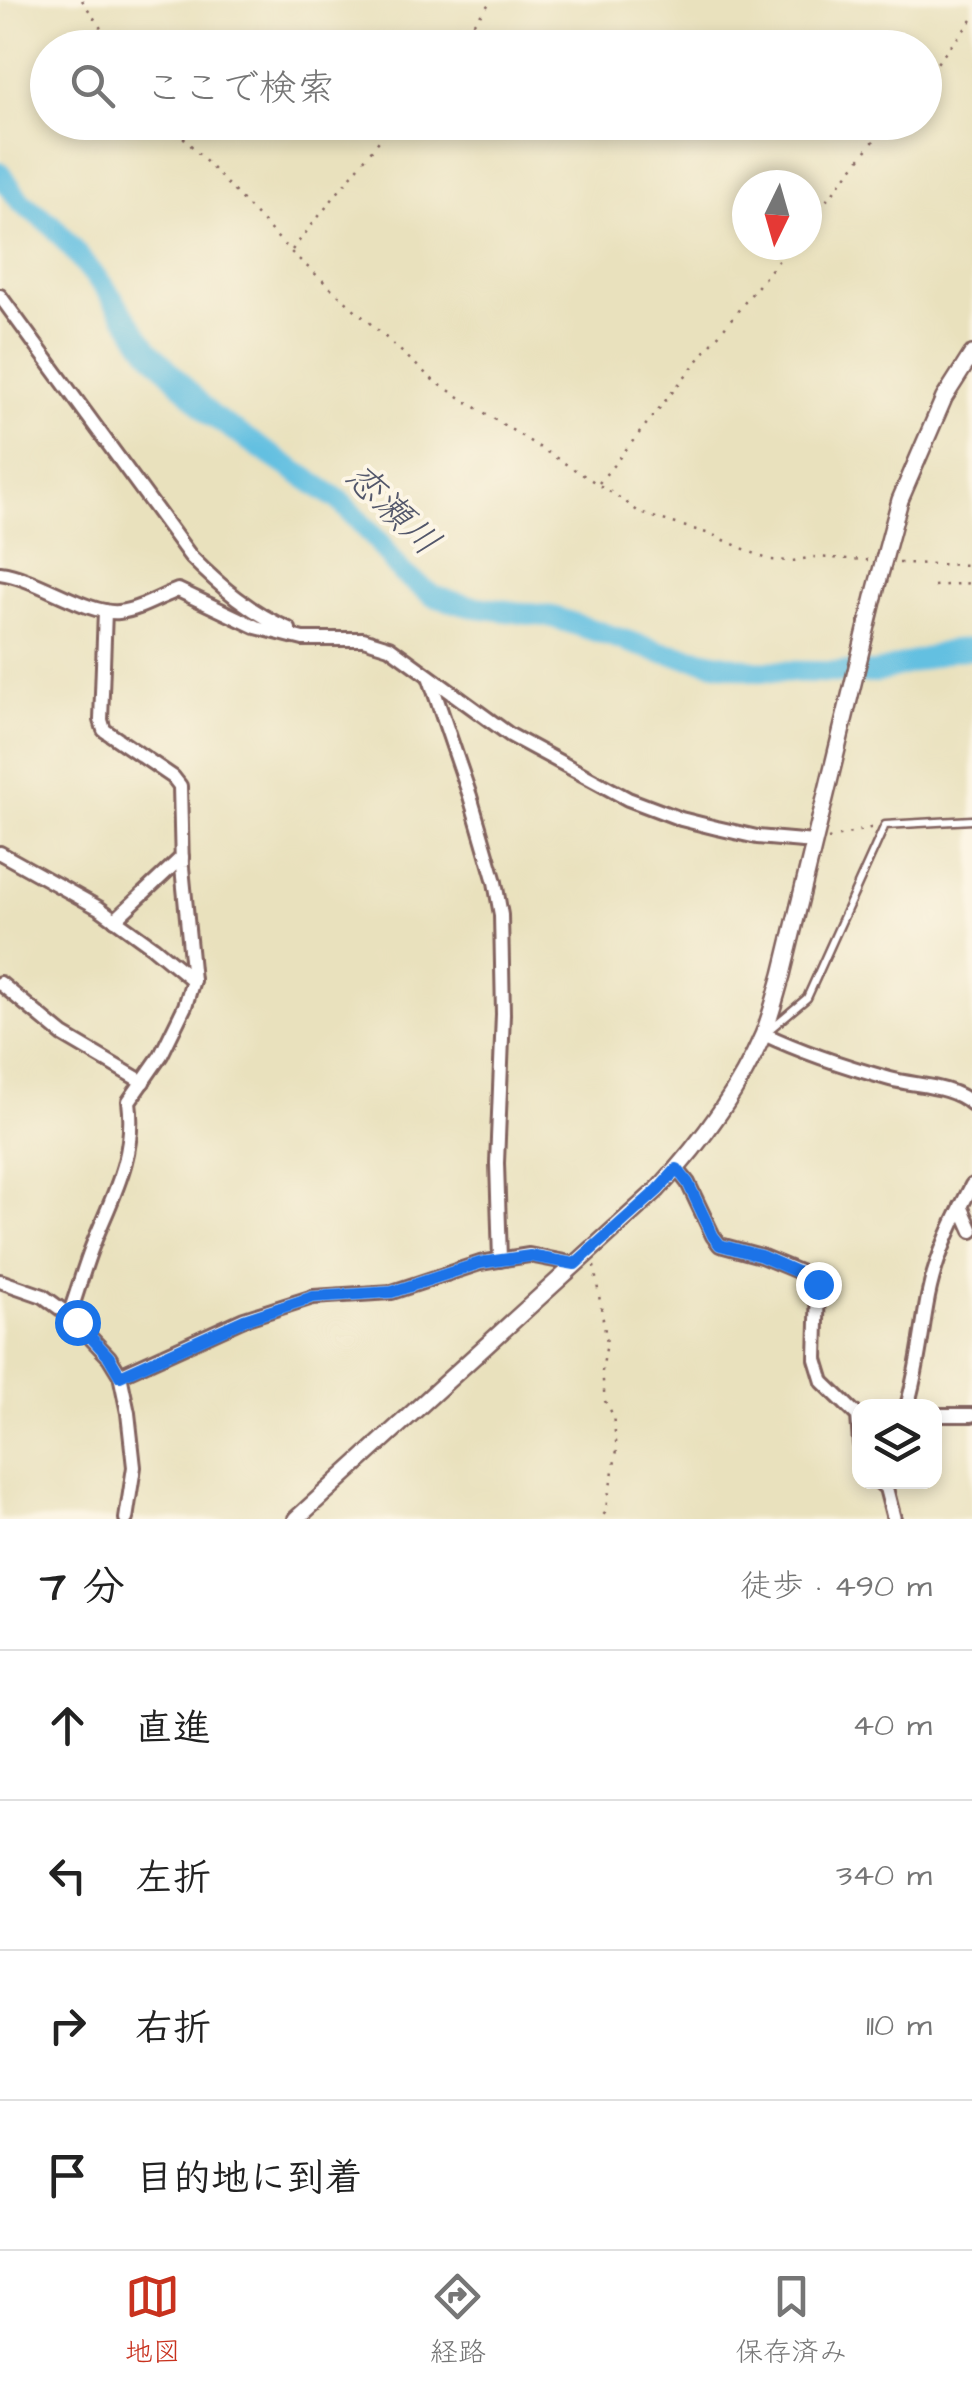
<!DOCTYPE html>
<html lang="ja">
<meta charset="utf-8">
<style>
:root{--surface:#fff;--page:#f2f2f2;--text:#222;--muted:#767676;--line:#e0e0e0;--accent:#c8321e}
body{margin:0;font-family:"Architects Daughter","Klee One",sans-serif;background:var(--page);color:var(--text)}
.controls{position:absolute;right:30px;bottom:30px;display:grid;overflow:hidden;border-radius:20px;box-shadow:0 5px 15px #0003}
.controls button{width:90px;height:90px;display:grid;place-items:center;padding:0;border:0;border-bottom:2px solid var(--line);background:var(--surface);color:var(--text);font:50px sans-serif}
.compass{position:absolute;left:732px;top:170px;width:90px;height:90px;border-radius:50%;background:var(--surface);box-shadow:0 5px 15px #0003;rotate:185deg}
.stop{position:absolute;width:30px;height:30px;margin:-22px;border:8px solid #1a73e8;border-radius:50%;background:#fff}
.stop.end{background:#1a73e8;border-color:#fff;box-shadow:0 2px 10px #0008}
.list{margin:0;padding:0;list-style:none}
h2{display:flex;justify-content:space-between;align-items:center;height:130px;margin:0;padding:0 40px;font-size:42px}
h2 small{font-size:32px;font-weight:400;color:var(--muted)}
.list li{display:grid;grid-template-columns:65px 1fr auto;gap:30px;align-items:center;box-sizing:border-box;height:150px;padding:0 40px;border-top:2px solid var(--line)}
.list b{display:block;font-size:38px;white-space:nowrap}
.list em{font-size:32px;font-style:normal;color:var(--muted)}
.icon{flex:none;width:55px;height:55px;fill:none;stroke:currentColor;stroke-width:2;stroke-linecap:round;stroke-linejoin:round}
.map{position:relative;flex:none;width:972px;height:1519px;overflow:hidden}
.search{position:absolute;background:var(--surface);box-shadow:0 5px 15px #0003;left:30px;right:30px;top:30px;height:110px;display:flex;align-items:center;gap:25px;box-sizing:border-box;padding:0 35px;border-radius:55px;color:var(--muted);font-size:38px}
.sheet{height:730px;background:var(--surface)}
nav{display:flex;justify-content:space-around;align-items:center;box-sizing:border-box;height:140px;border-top:2px solid var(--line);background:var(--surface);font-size:28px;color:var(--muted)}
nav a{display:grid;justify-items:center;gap:5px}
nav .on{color:var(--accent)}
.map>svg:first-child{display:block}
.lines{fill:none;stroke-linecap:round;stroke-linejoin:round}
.river{stroke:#63c0e1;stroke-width:22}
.service-casing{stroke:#82635e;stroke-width:11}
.minor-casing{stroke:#82635e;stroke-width:18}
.tertiary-casing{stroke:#82635e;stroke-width:20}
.path{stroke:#82635e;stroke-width:2.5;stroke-dasharray:2.5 8;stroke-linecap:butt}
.service{stroke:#fff;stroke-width:6}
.minor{stroke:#fff;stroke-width:12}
.tertiary{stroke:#fff;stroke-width:15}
.route{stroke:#1a73e8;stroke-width:12}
.labels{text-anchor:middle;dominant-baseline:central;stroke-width:8;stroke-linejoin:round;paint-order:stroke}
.water-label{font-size:38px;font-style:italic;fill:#53576b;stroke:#fcf5e5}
</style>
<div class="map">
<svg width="972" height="1519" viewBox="0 0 972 1519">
<rect width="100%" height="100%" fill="#fcf5e5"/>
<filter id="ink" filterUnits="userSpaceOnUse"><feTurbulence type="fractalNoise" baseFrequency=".01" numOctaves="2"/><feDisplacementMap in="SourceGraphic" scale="20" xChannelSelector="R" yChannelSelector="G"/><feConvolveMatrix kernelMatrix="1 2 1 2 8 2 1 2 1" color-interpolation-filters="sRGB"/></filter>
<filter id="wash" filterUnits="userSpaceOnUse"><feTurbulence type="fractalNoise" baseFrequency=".0048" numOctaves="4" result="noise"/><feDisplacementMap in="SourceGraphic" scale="40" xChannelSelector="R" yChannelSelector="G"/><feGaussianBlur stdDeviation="2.25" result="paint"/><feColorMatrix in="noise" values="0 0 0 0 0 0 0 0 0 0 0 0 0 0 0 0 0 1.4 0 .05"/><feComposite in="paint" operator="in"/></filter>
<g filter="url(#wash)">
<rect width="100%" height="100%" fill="#e9e1bd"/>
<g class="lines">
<polyline class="river" points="0,173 21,202 53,226 105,288 149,350 212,416 339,500 376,539 402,573 433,596 469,606 553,617 660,652 756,671 875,673 953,650 972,649"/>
</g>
</g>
<g filter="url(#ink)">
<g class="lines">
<g class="service-casing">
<polyline id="service" points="769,1030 807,998 885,825 972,820"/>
</g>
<g class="minor-casing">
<g id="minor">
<path d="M 0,296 L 191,557 C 220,586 251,613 289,629"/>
<path d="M 0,573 C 38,578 87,615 119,612 C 139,610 159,597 178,590 L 256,627 L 303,639 L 363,639 L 389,647 L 510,735 L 628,799 L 681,819 L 717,828 L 757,837 L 814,842"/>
<polyline points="430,679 470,796 495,882 501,915 503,1014 497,1163 500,1260"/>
<polyline points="0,853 99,908 153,947 193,980"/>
<polyline points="115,920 182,857"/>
<polyline points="0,983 63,1035 143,1082"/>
<path d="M 764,1034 C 804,1053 847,1067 890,1079 C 916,1086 952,1085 972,1104"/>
<polyline points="677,1169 688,1183 713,1236 720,1245 761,1256 807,1275 818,1284 816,1359 823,1382 858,1416 860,1444"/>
<polyline points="961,1206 972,1231"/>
<polyline points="0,1281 43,1296 69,1315 109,1357 120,1375 128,1413 134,1467 126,1519"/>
<path d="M 69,1315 C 78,1291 84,1266 94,1242 C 114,1193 136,1155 129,1101 L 161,1055 L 185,1006 L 193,980 L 182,867 L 180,786 L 173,777 L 104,730 L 101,720 L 105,611"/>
<polyline points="120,1375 244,1319 313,1297 392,1292 480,1263 529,1255 575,1264"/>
<path d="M 907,1406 C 918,1370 921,1334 928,1297 C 936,1256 953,1222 972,1185"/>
<polyline points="934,1415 972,1415"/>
<polyline points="879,1482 886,1488 894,1519"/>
</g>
</g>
<g class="tertiary-casing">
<path id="tertiary" d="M 296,1519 L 658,1189 C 700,1144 738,1093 763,1035 C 771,1016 776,995 782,975 L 875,593 L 900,500 L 944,398 L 972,354"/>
</g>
<g class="path">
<polyline points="82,0 114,48"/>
<polyline points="454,48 492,0"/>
<polyline points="924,79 972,20"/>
<polyline points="169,122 291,252 434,381 623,500 640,513 713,535 769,560 793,561 813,557 868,560"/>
<polyline points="807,225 889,122"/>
<polyline points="292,250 394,122"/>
<polyline points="599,483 791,245"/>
<polyline points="899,563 972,565"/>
<polyline points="934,586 972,583"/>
<polyline points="828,839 874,827"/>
<polyline points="594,1266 607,1343 602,1371 605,1401 613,1415 617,1450 605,1513 600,1519"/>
</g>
<use href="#service" class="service"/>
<use href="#minor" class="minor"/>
<use href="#tertiary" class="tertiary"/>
</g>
</g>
<g class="lines" filter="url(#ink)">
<polyline class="route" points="77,1322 109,1357 120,1376 244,1320 313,1297 392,1292 480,1263 530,1256 575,1264 658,1190 677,1169 688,1183 713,1236 720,1245 761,1256 806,1276 818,1284"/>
</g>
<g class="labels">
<g class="water-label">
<text transform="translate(392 510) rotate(44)">恋瀬川</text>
</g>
</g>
</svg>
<div class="controls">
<button><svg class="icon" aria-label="layers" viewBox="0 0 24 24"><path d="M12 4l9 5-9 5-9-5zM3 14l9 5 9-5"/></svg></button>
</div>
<svg class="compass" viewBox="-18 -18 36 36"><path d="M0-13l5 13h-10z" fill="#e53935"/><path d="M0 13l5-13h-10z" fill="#767676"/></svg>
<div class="stop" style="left:77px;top:1322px"></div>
<div class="stop end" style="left:818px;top:1284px"></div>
<div class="search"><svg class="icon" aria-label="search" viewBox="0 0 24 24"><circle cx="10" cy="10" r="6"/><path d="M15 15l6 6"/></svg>ここで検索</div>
</div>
<section class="sheet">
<h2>7 分<small>徒歩 · 490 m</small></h2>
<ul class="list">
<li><svg class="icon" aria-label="ahead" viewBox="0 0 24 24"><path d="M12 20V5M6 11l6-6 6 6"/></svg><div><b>直進</b></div><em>40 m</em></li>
<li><svg class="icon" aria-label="left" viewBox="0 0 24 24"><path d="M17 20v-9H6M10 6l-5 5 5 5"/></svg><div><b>左折</b></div><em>340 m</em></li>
<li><svg class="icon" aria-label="right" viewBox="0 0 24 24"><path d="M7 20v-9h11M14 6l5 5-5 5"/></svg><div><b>右折</b></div><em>110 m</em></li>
<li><svg class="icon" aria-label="arrive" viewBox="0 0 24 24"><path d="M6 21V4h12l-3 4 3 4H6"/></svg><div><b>目的地に到着</b></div></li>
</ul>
</section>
<nav>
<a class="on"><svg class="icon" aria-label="map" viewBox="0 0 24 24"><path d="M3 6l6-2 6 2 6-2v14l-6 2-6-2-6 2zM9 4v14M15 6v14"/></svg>地図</a>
<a><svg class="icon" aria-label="directions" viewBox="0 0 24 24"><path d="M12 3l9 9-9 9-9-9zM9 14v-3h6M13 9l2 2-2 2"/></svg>経路</a>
<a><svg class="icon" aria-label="saved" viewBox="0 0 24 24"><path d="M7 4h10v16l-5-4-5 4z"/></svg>保存済み</a>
</nav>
